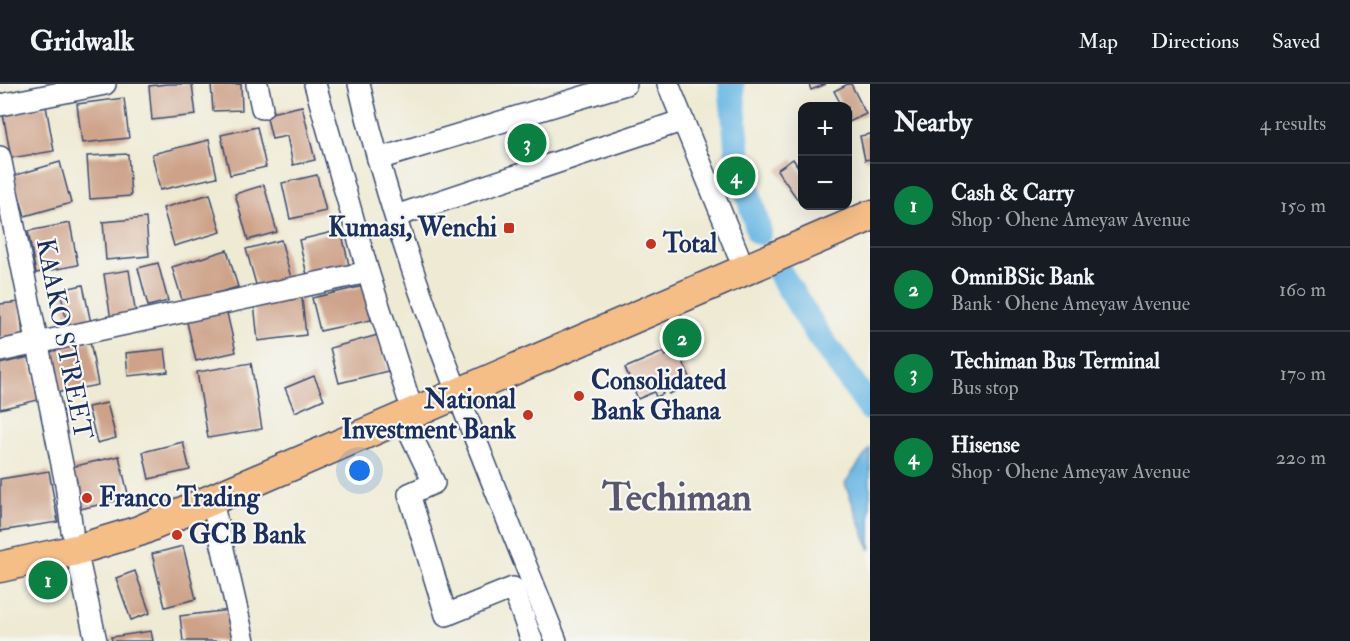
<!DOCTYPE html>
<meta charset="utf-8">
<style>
:root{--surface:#171b24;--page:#242831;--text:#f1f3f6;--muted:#9ea1a6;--line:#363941;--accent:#0b8043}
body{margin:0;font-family:"IM FELL Double Pica",serif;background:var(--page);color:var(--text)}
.controls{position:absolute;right:18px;top:18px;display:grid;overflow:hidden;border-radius:12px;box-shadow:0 6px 24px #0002}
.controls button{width:54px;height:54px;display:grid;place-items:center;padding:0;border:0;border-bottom:2px solid var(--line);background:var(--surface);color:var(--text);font:30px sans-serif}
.you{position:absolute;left:360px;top:387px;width:21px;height:21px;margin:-15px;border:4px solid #fff;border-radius:50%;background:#1a73e8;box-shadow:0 0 0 9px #1a73e833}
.badge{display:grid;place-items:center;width:39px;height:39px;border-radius:50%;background:var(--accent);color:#fff;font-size:20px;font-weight:700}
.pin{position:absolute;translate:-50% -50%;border:3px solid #fff;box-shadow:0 2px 6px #0006}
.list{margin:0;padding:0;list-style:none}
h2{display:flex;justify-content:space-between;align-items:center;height:78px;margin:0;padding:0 24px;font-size:26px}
h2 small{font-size:20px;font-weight:400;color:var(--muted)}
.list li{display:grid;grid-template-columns:39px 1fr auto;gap:18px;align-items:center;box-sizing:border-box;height:84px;padding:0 24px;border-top:2px solid var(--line)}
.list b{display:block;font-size:22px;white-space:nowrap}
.list p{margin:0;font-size:20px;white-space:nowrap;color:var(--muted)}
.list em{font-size:20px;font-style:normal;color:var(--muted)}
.map{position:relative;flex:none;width:870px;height:557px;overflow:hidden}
header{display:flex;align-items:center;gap:36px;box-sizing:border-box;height:84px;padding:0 30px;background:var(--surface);border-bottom:2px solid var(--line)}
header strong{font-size:28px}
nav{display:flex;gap:33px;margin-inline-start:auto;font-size:21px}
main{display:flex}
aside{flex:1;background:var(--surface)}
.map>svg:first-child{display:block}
.water{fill:#6ab8e4;stroke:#4274a1;stroke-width:1.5}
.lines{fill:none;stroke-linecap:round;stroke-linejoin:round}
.river{stroke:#6ab8e4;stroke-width:26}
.building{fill:#cda288}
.minor-casing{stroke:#3b4b70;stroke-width:24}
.highway-casing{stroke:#3b4b70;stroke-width:33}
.minor{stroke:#fff;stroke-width:21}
.highway{stroke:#f6be87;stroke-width:30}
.poi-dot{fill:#c8321e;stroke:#f6f6f2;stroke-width:2}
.labels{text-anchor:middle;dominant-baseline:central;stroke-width:4.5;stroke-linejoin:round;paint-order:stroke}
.poi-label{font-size:26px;font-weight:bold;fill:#1b2f5e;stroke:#f6f6f2;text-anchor:start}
.street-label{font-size:26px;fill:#1b2f5e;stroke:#f6f6f2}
.town-label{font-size:38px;font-weight:bold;fill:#59576d;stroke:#f6f6f2}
</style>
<header>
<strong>Gridwalk</strong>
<nav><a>Map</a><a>Directions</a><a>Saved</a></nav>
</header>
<main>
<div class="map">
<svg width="870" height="557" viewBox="0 0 870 557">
<rect width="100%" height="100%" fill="#f6f6f2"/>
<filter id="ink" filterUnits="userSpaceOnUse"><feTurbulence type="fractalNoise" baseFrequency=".0167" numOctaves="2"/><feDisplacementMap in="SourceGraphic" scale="12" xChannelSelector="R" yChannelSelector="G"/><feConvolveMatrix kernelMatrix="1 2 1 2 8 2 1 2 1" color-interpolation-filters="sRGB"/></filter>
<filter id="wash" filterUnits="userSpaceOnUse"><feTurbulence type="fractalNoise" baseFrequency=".008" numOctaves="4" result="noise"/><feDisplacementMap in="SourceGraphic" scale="24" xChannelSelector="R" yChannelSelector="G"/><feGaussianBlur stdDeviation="1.35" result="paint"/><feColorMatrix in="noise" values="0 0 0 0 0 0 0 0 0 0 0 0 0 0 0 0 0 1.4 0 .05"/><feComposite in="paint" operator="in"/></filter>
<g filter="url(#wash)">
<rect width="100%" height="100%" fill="#eeead3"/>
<polygon class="water" points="870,364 870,466 845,399"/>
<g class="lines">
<g class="river">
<polyline points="731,0 738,72 759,148"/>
<polyline points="778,186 819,252 870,324"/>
</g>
</g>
<g id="blocks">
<g class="building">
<polygon points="167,0 192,0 196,31 152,36 149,2"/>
<polygon points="211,0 241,0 242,26 213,27"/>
<polygon points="809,0 826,0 811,6"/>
<polygon points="848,0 851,0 866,30 849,38 848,22 842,22 834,7"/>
<polygon points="124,14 129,54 82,59 77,20"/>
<polygon points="46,22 54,67 11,74 3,30"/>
<polygon points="302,22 315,76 293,81 287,52 272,55 266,30"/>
<polygon points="257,43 266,83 230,91 221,51"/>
<polygon points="870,50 870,75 865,76 860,52"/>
<polygon points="209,56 217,93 160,106 152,70"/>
<polygon points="128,70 131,112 90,115 87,72"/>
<polygon points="793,75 802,89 802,113 798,116 777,86"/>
<polygon points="60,78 71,119 25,132 13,92"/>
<polygon points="317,91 326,127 290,135 282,99"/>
<polygon points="264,101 277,148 248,156 235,110"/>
<polygon points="210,110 221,148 174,162 163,124"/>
<polygon points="146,134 149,172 106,176 103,138"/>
<polygon points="70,139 78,181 36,189 28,147"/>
<polygon points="341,146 349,181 307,191 299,156"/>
<polygon points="281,156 291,194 257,204 246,165"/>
<polygon points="227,166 238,203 183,219 172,183"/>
<polygon points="158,179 168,217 148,222 138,184"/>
<polygon points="129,186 136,232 111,236 104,190"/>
<polygon points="83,201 92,244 69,249 60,206"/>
<polygon points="364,202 371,236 320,247 312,214"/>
<polygon points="302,214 306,251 258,257 254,219"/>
<polygon points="20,218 23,255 0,257 0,220"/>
<polygon points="226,225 236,268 196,277 186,234"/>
<polygon points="378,251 388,287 339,299 330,264"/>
<polygon points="90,257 98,301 55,309 47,265"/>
<polygon points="165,265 168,288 128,292 126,269"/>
<polygon points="678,266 693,300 669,310 666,302 661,305 663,310 656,313 654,308 638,315 625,284 663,268 665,272"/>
<polygon points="29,273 38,316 0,325 0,280"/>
<polygon points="251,279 262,345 208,354 197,288"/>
<polygon points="314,292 324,315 295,328 285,304"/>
<polygon points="107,319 116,354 97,359 88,323"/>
<polygon points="183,358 190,386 149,395 143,368"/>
<polygon points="119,372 129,414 80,425 71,383"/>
<polygon points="49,387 58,438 0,447 0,395"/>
<polygon points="183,462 196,515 165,523 152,470"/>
<polygon points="135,487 150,529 131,536 116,494"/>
<polygon points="230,526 233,557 183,557 180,532"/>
<polygon points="151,547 153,557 112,557 111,553"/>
</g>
</g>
</g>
<g filter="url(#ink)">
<use href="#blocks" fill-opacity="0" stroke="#3b4b70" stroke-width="1.5"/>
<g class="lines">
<g class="minor-casing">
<g id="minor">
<polyline points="257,0 262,24"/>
<polyline points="315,0 368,188 408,313"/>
<path d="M 359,0 C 403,192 484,374 556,557"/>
<polyline points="668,0 738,170"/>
<polyline points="0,21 105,0"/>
<polyline points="0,73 66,400 72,447"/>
<polyline points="378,75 626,0"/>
<polyline points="396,132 681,37"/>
<polyline points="0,267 368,188"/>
<polyline points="403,334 434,399 409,410 446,531 513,504 532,557"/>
<polyline points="212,417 244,557"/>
<polyline points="76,466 96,557"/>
</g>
</g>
<g class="highway-casing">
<polyline id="highway" points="0,483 76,466 139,447 870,132"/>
</g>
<use href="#minor" class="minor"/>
<use href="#highway" class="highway"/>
</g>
</g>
<g class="poi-dot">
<rect x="503" y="138" width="12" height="12" rx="3"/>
<circle cx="651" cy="160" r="6"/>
<circle cx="579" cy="312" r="6"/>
<circle cx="528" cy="331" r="6"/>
<circle cx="87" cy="414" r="6"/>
<circle cx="177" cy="451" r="6"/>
</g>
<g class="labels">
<g class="poi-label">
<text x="497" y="144" text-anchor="end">Kumasi, Wenchi</text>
<text x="663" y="160">Total</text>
<text x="591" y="297">Consolidated<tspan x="591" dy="30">Bank Ghana</tspan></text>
<text x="516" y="316" text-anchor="end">National<tspan x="516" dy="30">Investment Bank</tspan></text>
<text x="99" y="414">Franco Trading</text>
<text x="189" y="451">GCB Bank</text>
</g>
<g class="street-label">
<text transform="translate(64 255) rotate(79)">KAAKO STREET</text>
</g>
<g class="town-label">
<text x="677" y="414">Techiman</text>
</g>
</g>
</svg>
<div class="controls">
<button>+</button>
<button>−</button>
</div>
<div class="you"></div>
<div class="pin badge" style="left:48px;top:496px">1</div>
<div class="pin badge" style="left:682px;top:254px">2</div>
<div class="pin badge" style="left:527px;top:59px">3</div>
<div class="pin badge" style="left:736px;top:92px">4</div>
</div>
<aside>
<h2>Nearby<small>4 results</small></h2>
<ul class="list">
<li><span class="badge">1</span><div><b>Cash &amp; Carry</b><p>Shop · Ohene Ameyaw Avenue</p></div><em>150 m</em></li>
<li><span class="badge">2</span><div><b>OmniBSic Bank</b><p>Bank · Ohene Ameyaw Avenue</p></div><em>160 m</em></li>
<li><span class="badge">3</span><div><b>Techiman Bus Terminal</b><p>Bus stop</p></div><em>170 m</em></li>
<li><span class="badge">4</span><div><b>Hisense</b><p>Shop · Ohene Ameyaw Avenue</p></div><em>220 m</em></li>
</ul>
</aside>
</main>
